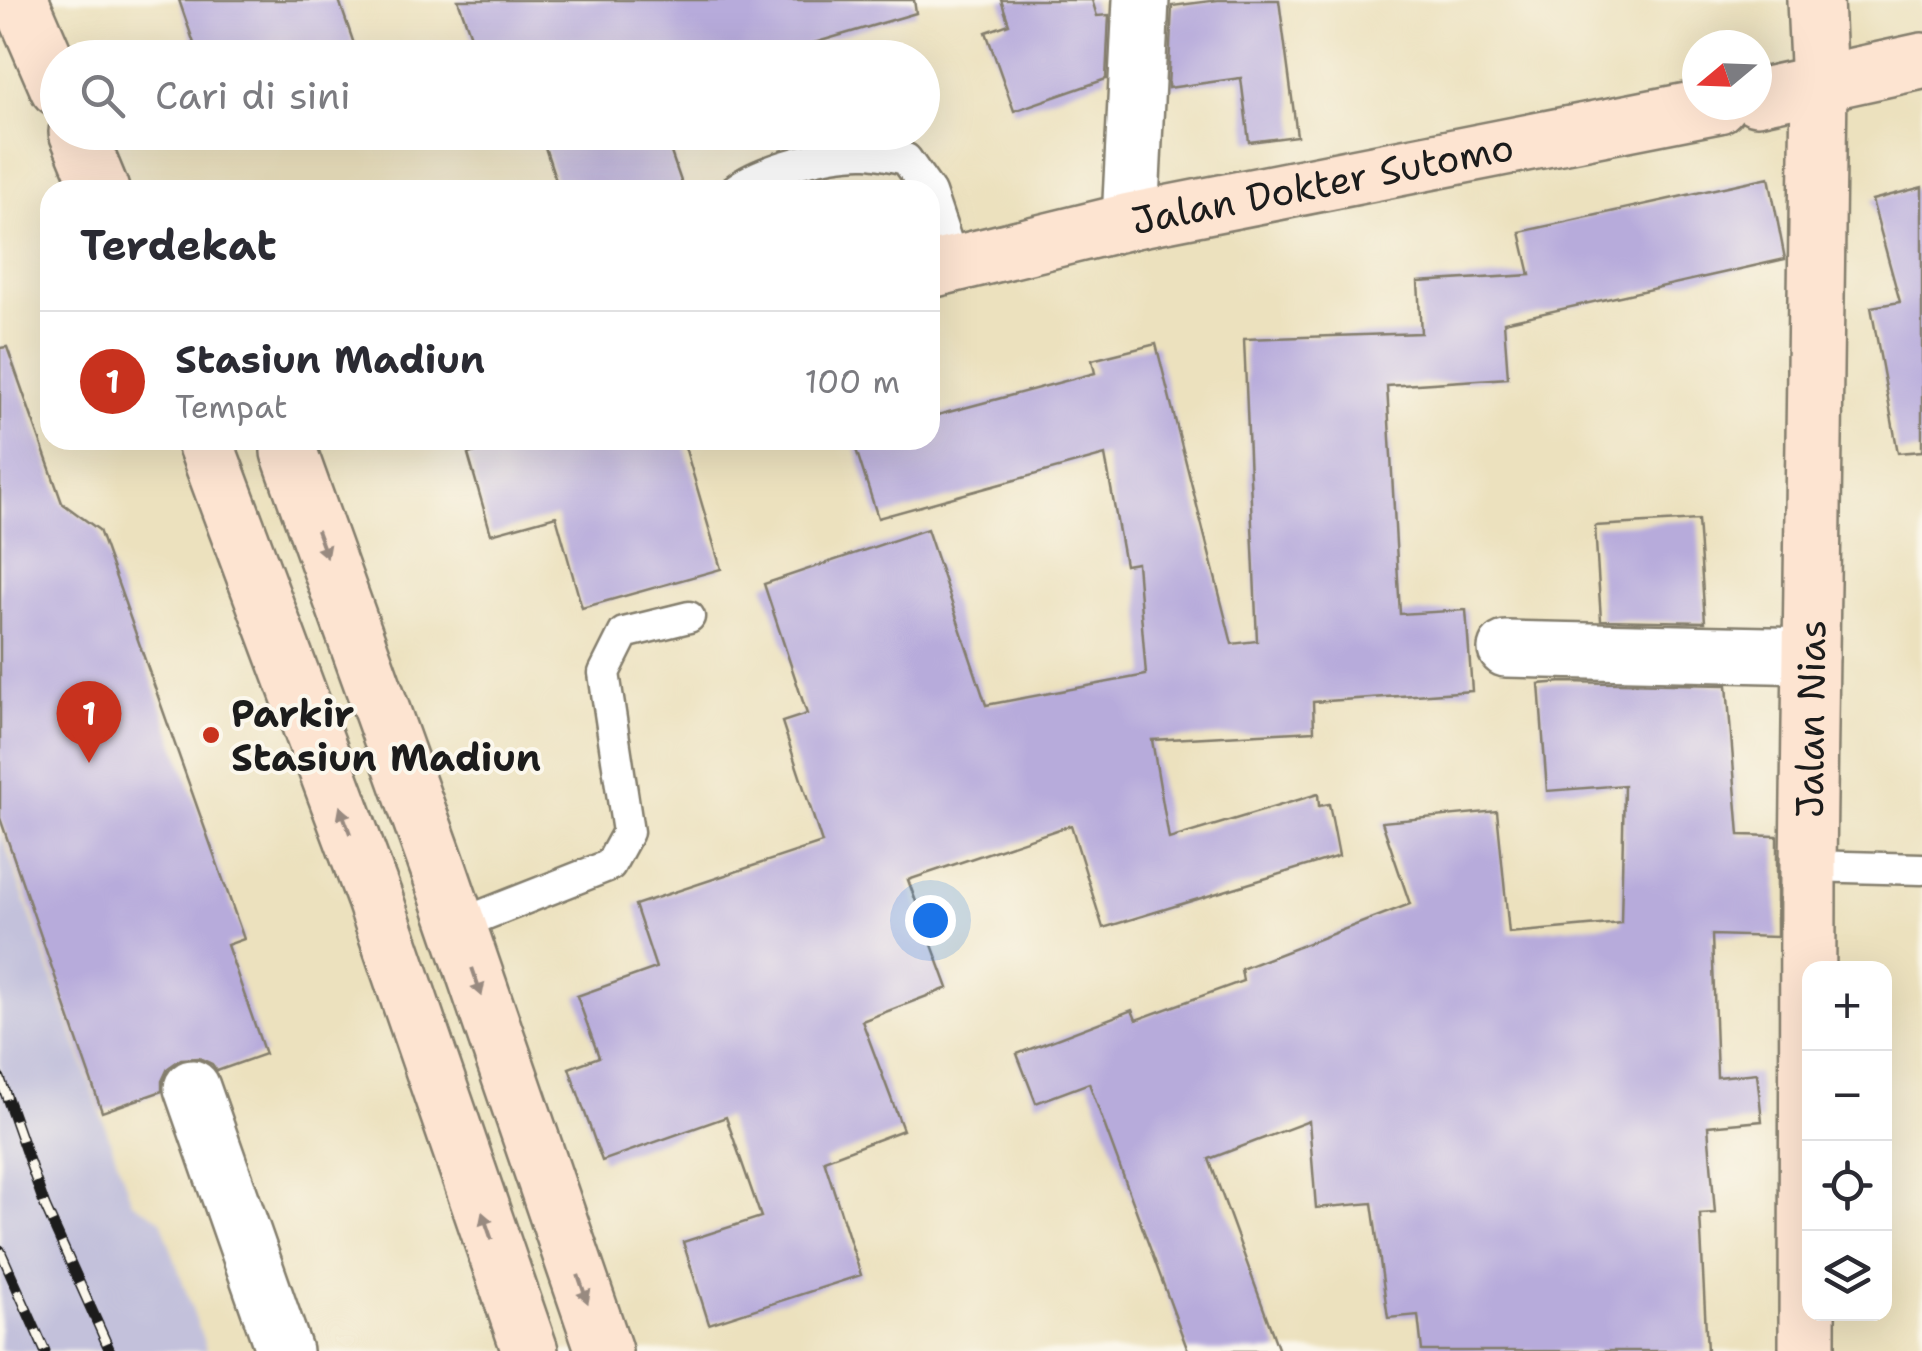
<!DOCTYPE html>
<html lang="id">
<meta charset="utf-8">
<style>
:root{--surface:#fff;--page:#f2f2f3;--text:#2b2b33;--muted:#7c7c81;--line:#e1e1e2;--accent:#c8321e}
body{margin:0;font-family:"Shantell Sans",sans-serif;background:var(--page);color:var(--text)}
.controls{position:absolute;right:30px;bottom:30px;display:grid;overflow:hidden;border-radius:20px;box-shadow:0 10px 40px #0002}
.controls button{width:90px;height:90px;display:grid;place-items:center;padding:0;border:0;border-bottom:2px solid var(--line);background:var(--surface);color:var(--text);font:50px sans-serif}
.compass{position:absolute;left:1682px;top:30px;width:90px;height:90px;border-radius:50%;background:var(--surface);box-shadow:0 10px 40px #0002;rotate:251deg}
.you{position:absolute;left:930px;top:920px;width:35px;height:35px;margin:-25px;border:8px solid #fff;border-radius:50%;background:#1a73e8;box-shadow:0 0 0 15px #1a73e833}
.badge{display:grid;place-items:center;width:65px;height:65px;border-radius:50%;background:var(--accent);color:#fff;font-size:32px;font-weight:700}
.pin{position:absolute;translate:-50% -82px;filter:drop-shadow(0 2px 5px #0008)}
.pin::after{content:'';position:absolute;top:52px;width:35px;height:30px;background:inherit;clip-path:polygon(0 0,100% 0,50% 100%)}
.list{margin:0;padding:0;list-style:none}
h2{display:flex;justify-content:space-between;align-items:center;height:130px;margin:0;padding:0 40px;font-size:42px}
h2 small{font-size:32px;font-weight:400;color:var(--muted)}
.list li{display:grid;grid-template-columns:65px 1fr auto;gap:30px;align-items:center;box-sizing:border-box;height:140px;padding:0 40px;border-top:2px solid var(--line)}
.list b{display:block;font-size:38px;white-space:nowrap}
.list p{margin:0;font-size:32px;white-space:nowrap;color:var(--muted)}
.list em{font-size:32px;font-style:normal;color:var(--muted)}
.icon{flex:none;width:55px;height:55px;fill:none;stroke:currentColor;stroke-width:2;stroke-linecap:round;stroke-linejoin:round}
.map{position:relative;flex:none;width:1922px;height:1351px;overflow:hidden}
.search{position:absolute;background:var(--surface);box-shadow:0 10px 40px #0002;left:40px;top:40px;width:900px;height:110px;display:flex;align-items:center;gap:25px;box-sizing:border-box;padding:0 35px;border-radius:55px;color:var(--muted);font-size:38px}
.panel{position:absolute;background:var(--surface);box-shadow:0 10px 40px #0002;left:40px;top:180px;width:900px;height:270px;border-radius:30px}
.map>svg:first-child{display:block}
.industrial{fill:#c3c1db}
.building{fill:#b7abdb}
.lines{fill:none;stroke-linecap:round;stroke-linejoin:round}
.lane-casing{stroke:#847e6d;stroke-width:35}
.street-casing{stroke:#847e6d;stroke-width:60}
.secondary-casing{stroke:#847e6d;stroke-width:60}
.lane{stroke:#fff;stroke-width:30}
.street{stroke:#fff;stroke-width:55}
.secondary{stroke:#fde4d1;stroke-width:55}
.rail-casing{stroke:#1c1c1c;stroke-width:11}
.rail{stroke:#fbf7ec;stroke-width:8;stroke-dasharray:22;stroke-linecap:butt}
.oneway{fill:#988a80}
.poi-dot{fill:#c8321e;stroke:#fbf7ec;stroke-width:4}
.labels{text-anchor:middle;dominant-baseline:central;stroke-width:8;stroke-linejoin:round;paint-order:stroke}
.street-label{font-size:38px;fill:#1c1c1c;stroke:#fbf7ec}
.poi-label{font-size:38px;font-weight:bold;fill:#1c1c1c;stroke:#fbf7ec;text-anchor:start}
</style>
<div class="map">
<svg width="1922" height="1351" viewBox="0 0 1922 1351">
<rect width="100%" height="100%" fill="#fbf7ec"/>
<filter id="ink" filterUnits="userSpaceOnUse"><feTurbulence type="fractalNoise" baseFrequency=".01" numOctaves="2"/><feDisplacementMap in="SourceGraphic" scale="20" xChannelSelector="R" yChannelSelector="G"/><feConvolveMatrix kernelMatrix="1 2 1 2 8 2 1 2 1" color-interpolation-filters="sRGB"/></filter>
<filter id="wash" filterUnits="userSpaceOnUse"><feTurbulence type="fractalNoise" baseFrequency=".0048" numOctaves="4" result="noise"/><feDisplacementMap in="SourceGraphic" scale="40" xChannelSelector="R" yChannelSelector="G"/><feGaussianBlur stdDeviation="2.25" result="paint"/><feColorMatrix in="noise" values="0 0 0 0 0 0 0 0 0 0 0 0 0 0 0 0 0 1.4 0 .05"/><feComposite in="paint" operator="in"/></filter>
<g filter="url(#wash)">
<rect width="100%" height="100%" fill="#ece1be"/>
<polygon class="industrial" points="0,830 132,1202 161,1220 207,1351 0,1351"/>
<g id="blocks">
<g class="building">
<polygon points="179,0 339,0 354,44 313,58 199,58"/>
<polygon points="458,0 914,0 916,13 763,58 479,58"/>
<polygon points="1001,0 1092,0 1097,16 1109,15 1106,79 1014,111 986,32 1009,24"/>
<polygon points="1218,0 1279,0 1297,136 1249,142 1241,78 1168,88 1172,6"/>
<polygon points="540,132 664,132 684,190 559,190"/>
<polygon points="1769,177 1785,259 1504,322 1508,378 1387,386 1400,614 1466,610 1472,691 1313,702 1314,731 1152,740 1169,839 1318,794 1319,806 1329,804 1339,856 1103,928 1071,825 908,880 948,988 862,1021 903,1130 824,1160 861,1275 709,1324 683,1242 761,1217 726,1117 602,1161 569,1068 599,1057 577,996 656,968 635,905 822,843 782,722 807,714 764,584 927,529 986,705 1146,675 1137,563 1125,565 1105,455 878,518 853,440 930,440 930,417 1095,373 1092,360 1156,344 1232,644 1257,641 1244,339 1421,333 1418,282 1530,275 1520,232"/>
<polygon points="1922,187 1922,451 1898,453 1871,307 1900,302 1872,200"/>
<polygon points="7,347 62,503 99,530 244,939 227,945 265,1054 217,1071 212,1064 199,1058 181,1059 168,1068 162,1081 162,1091 102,1112 0,818 0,348"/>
<polygon points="517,440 683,440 721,569 582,608 556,516 491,534 468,454"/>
<polygon points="1698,520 1705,622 1601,620 1595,526"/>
<polygon points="1563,682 1727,685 1739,835 1777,836 1777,937 1712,935 1717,1077 1757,1073 1762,1121 1708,1126 1715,1213 1700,1214 1707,1351 1422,1351 1418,1315 1388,1318 1372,1203 1316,1208 1309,1121 1209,1159 1279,1351 1188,1351 1089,1083 1036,1103 1017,1054 1132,1010 1136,1020 1243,981 1241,969 1410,904 1382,822 1497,811 1509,933 1621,923 1624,785 1547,791 1539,684"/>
</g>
</g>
</g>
<g filter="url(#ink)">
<use href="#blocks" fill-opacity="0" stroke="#847e6d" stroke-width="2.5"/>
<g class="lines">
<g class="lane-casing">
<g id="lane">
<path d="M 735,190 C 761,169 832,151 866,152 C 879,152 893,157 906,159 L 928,190"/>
<polyline points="930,193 954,264"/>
<polyline points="1808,866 1922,869"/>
<polyline points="458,925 610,865 628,832 604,673 624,633 689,617"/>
</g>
</g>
<g class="street-casing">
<g id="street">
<polyline points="1130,221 1141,0"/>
<polyline points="1506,649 1811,656"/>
<polyline points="192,1088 284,1351"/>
</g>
</g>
<g class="secondary-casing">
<g id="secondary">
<polyline points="20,0 58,88"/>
<polyline points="1757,97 1922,61"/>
<polyline points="77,132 101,190"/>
<path id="s1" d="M 930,270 L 1130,221 L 1718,105"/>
<polyline points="204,440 374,897 530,1351"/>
<polyline points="289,452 439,870 604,1351"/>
<path id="s2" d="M 1807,1351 L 1808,866 L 1819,85 L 1815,0"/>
</g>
</g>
<use href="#lane" class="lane"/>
<use href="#street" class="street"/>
<use href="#secondary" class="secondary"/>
<g class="rail-casing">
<g id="rail">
<polyline points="0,1078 45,1206 110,1351"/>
<polyline points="0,1250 45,1351"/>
</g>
</g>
<use href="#rail" class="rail"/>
</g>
<defs><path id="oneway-solid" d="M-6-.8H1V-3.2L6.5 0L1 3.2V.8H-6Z" transform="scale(2.5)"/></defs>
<g class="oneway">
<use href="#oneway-solid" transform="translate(322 544) rotate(70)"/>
<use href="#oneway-solid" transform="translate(345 820) rotate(-110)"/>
<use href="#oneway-solid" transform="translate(477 982) rotate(71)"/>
<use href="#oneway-solid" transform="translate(487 1226) rotate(-109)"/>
<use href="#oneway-solid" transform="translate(583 1289) rotate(71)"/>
</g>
</g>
<circle class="poi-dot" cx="211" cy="735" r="10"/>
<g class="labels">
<g class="street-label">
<text stroke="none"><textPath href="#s1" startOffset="402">Jalan Dokter Sutomo</textPath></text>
<text stroke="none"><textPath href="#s2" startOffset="632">Jalan Nias</textPath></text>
</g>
<g class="poi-label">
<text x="231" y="713">Parkir<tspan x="231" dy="44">Stasiun Madiun</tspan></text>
</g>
</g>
</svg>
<div class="controls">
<button>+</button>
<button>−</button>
<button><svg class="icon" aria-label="locate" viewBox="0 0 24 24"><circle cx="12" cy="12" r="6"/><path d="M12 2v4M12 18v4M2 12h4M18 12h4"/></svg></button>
<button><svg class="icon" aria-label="layers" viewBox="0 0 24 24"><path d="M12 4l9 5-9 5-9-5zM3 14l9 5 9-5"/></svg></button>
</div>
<svg class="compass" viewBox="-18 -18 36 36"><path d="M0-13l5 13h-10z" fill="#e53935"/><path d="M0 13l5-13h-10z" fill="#7c7c81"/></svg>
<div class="you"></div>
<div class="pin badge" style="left:89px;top:763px">1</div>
<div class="search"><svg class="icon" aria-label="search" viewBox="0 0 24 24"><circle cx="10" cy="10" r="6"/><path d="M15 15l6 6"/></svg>Cari di sini</div>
<section class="panel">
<h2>Terdekat<small></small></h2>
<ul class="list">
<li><span class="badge">1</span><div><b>Stasiun Madiun</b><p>Tempat</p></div><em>100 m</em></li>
</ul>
</section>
</div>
